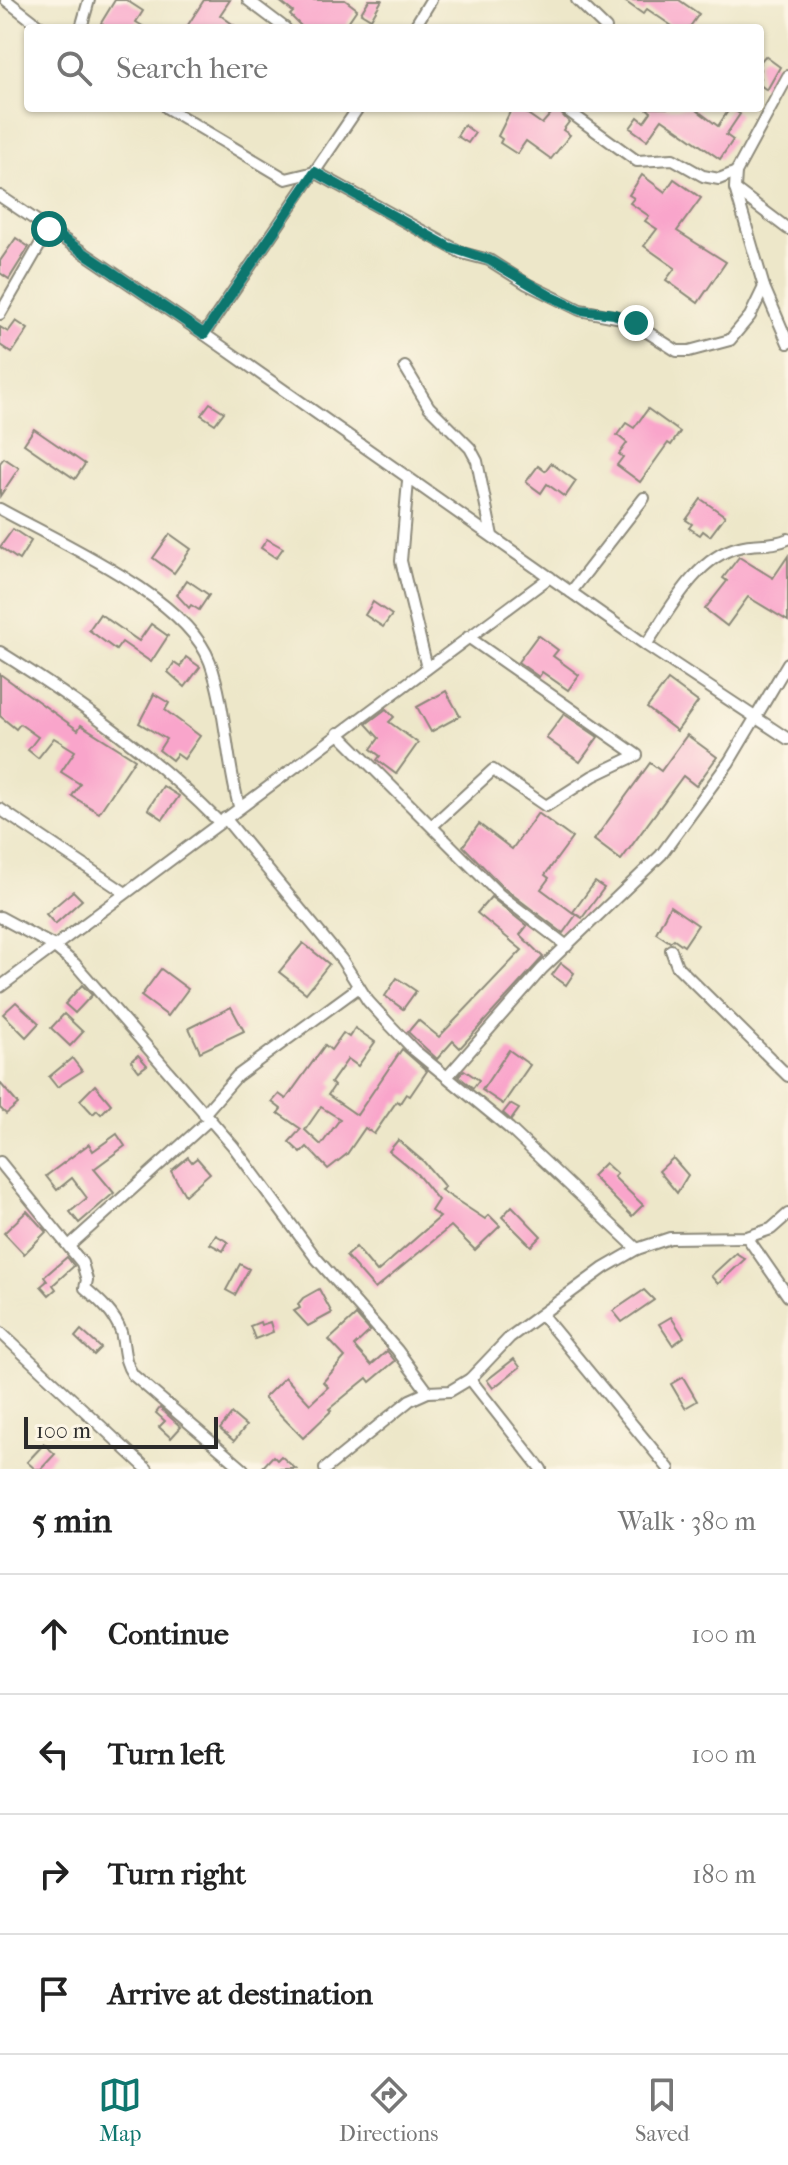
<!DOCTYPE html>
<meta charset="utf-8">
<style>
:root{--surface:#fff;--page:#f2f2f2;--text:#222;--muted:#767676;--line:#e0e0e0;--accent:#0f766e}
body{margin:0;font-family:"IM FELL French Canon",serif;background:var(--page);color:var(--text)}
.scale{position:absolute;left:24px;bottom:20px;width:194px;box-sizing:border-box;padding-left:8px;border:4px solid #2b2b2b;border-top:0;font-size:22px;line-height:28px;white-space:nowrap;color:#2b2b2b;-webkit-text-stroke:6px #fcf5e5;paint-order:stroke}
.stop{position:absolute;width:24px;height:24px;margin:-18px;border:6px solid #0f766e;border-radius:50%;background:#fff}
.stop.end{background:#0f766e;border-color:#fff;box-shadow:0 2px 8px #0008}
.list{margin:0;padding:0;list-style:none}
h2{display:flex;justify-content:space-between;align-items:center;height:104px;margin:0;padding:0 32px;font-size:34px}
h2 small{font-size:26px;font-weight:400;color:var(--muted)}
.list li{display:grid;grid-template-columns:52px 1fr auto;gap:24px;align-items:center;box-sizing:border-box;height:120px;padding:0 32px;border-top:2px solid var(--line)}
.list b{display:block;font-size:30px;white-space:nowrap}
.list em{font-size:26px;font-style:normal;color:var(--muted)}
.icon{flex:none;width:44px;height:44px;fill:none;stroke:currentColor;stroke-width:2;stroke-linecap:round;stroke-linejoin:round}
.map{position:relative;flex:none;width:788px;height:1469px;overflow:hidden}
.search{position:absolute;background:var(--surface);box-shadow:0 2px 6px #0004;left:24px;right:24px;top:24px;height:88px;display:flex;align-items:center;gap:20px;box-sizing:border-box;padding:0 28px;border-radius:8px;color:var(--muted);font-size:30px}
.sheet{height:584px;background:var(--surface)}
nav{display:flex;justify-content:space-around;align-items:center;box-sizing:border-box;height:112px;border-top:2px solid var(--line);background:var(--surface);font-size:22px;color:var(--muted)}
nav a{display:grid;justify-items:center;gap:4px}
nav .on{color:var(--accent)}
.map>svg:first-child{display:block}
.building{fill:#f9a5cb;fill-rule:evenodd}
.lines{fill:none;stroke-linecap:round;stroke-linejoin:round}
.minor-casing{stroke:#8c897a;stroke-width:14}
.minor{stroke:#fff;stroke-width:10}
.route{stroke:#0f766e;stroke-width:10}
</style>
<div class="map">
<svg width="788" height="1469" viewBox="0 0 788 1469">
<rect width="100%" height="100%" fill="#fcf5e5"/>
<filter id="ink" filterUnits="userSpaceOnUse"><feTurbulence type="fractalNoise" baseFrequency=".0125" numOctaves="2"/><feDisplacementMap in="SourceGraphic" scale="16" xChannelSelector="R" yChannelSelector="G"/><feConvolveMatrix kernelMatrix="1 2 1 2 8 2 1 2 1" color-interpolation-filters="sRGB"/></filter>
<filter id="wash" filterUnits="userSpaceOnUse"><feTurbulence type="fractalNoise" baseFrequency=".006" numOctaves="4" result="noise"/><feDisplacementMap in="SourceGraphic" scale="32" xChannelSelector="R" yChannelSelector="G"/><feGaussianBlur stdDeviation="1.8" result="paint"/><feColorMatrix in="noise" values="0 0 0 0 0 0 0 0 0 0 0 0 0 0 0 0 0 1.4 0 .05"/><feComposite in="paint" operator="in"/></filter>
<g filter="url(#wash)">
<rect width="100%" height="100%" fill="#ede7c9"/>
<g id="blocks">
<g class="building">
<polygon points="115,0 126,0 143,11 136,22 146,28 108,28 101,23"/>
<polygon points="204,0 230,0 220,15 238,28 186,28"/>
<polygon points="278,0 345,0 357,9 344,28 303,28 290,15 293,12"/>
<polygon points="369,0 382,0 371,19 361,13"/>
<polygon points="623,0 679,0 699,14 689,28 675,28 647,9 643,14"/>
<polygon points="765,56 780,67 767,90 760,85 760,62"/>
<polygon points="512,108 519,108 542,124 556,108 569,122 563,130 570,135 551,159 526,141 517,154 500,143 502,139 498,136"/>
<polygon points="646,108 694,108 718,126 730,108 740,114 726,135 733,140 720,159 662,119 647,140 630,128 638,117 644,122 651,112"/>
<polygon points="464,125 475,133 468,143 457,136"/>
<polygon points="642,175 665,192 674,179 701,198 677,231 726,262 698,303 666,280 675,268 644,246 657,229 645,221 649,216 630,203 634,198 629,195"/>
<polygon points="16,238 29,247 9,279 0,273 0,261"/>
<polygon points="16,321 28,329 12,353 0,345 0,327 8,332"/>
<polygon points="210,403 224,412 215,424 201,415"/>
<polygon points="648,409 680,432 671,445 668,443 640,482 617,465 623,457 619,454 627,443 617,435 626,423 634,428"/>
<polygon points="34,429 85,464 75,479 24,444"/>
<polygon points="4,458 19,468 0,496 0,463"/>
<polygon points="551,463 576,481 565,497 547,484 541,493 526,482 538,466 545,471"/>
<polygon points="701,499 725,516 710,536 703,531 700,535 689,528 692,524 686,520"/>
<polygon points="13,529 31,541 19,560 0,547"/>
<polygon points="170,534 191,549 174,573 153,558"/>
<polygon points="267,539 283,548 276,558 261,548"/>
<polygon points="788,556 788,621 748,597 727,626 705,609 727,581 723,578 739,557 773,578"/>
<polygon points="187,580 209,595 199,610 191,605 189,608 177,595"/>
<polygon points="373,602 392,615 383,627 365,615"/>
<polygon points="100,614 139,641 151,624 168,636 151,662 122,642 116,650 89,630"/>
<polygon points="538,635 558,650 553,656 579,675 568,690 542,672 539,677 518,662"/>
<polygon points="186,657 200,667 185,687 168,672 174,663 180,667"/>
<polygon points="0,674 78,730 81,725 135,759 99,813 72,796 80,784 61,772 75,751 54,738 38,758 28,750 38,737 20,724 16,729 0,716"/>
<polygon points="668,680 698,702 677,731 647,708"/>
<polygon points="446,691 460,716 431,732 417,707"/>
<polygon points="154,694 169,703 165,710 200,736 184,759 177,754 172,760 159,750 166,739 139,723"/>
<polygon points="386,709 394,717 389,722 418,743 396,774 377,760 380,756 371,749 379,738 366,724"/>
<polygon points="564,714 598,737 580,762 546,738"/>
<polygon points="687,735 717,757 696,786 683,776 621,860 594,840 650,763 661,771"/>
<polygon points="163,786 179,796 163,819 148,809"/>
<polygon points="538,813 572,838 545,875 549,878 541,889 576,915 563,933 505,889 463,846 479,824 512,849"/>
<polygon points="595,882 604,888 582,918 573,912"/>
<polygon points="73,891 82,900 55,924 46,914"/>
<polygon points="491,897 527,926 520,935 543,957 460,1048 453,1041 437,1059 408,1032 418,1020 439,1037 522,950 477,913"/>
<polygon points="670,906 698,925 684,946 674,939 670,942 656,933"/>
<polygon points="303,943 329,964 306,993 279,972"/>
<polygon points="561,963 574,973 566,985 552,975"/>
<polygon points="161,969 188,989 168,1016 141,996"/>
<polygon points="397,978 416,991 403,1009 385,996"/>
<polygon points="82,985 92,995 75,1013 65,1004"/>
<polygon points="16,1002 39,1023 26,1037 3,1014"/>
<polygon points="231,1007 244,1031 200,1052 189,1028"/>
<polygon points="64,1014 83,1032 70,1046 51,1028"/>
<path d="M 355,1028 L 375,1042 L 358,1066 L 348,1059 L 331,1083 L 334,1086 L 328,1095 L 357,1115 L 402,1049 L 427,1071 L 410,1096 L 406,1094 L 400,1103 L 397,1101 L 374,1134 L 365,1128 L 347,1154 L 328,1169 L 307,1147 L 301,1153 L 289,1142 L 301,1129 L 278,1113 L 281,1109 L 272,1102 L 279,1094 L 286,1099 L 325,1045 L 331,1050 L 343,1033 L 349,1037 ZM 321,1107 L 340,1119 L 321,1145 L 305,1130 Z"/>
<polygon points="509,1050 530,1065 503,1104 482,1090"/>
<polygon points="138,1055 147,1065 139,1071 131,1061"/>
<polygon points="72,1058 82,1071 57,1087 49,1077"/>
<polygon points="464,1070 479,1080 473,1088 458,1076"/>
<polygon points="0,1083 18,1104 6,1114 0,1108"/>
<polygon points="95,1085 111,1104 101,1114 97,1110 93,1114 80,1100"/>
<polygon points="510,1104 519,1109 511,1120 503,1113"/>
<polygon points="117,1134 125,1146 94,1169 114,1193 79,1223 70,1212 87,1198 72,1178 57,1190 46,1176 89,1144 93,1151"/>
<polygon points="398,1140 424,1162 445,1187 441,1190 485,1219 489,1215 500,1226 475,1250 451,1226 375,1289 346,1256 356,1247 377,1272 440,1217 431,1211 438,1200 417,1174 389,1151"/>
<polygon points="188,1157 192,1162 197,1158 210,1173 185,1195 171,1171"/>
<polygon points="673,1158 688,1175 677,1193 659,1171"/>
<polygon points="605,1163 617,1174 614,1177 643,1205 632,1216 592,1176"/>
<polygon points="512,1206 541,1236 531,1246 502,1217"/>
<polygon points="27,1211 46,1232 24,1254 4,1233"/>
<polygon points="216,1235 228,1242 223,1251 210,1244"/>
<polygon points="736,1253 745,1259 718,1284 711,1276"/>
<polygon points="67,1257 74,1266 53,1285 56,1289 49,1295 41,1286 47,1281 44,1277"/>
<polygon points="240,1264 249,1269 235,1295 226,1290"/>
<polygon points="319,1289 332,1313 308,1326 294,1311 300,1308 298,1304 303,1298"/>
<polygon points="644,1290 654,1300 622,1322 613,1311"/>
<polygon points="356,1315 370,1331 354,1346 371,1365 387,1351 395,1361 370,1382 367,1378 329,1409 331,1411 303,1438 264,1398 285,1377 310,1404 328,1387 323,1382 345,1357 329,1340"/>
<polygon points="671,1317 684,1337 673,1345 659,1324"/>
<polygon points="260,1322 261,1325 270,1322 273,1332 255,1339 250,1326"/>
<polygon points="81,1330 101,1348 94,1355 75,1337"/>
<polygon points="514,1359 520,1367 493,1388 487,1380"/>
<polygon points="683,1377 697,1401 685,1408 671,1384"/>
<polygon points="160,1408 181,1427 171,1438 159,1427 165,1421 156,1413"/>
<polygon points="232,1414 246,1426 234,1441 220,1429"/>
<polygon points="44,1444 55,1454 41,1469 35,1469 27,1462"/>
<polygon points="273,1456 277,1460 281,1456 296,1469 261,1469"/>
</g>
</g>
</g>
<g filter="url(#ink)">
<use href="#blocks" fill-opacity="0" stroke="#8c897a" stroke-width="2"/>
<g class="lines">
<g class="minor-casing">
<g id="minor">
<polyline points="6,0 42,28"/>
<polyline points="248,0 285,28"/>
<polyline points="577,0 606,28"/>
<polyline points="81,28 89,0"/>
<polyline points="414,28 431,0"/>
<polyline points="788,76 736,172 735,188 764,287 788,343"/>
<polyline points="167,108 286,179 315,172 462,253 489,260 527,284 580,310 627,319 677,351 689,351 730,340 750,316 764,287"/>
<polyline points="564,108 637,161 673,159 703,176 719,179 736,172"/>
<polyline points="735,189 788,229"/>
<polyline points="0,196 204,334 646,645 788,739"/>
<polyline points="0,314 49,229"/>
<polyline points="204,334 358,108"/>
<polyline points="405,367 429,407 470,448 477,461 492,536"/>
<polyline points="408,481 401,561 427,668"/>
<path d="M 0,509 C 59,542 186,597 210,662 C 226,707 226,759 239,806"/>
<polyline points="571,592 644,498"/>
<path d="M 646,645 C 669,611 696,557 739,547 C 756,542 771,547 788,539"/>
<path d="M 0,652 C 80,702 153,755 219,822"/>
<polyline points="338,733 500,895 567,946"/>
<polyline points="0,809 124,892"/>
<polyline points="225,818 342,960 368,1001 390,1025 414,1050 509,1128 637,1249"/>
<polyline points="432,826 493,770 546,806 593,776 637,755 468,637"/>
<polyline points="0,917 52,945 75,964 233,1146 316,1258 397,1350 428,1392"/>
<polyline points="671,950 677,966 788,1076"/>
<polyline points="0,987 550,577"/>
<polyline points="448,1076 542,969 661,855 729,762 788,663"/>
<polyline points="204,1114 237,1076 359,987"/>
<path d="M 0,1162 L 82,1263 L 87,1280 L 85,1288 C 99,1300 115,1314 121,1332 C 125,1348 123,1361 133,1375 L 243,1469"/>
<polyline points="747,1237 788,1296"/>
<polyline points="69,1246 209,1120"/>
<polyline points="542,1315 669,1469"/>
<polyline points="0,1332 147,1469"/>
<polyline points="470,1379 541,1469"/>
<polyline points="325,1469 410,1400 428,1392 450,1391 470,1379 510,1337 604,1268 637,1249 670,1238 747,1237 771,1229 788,1214"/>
</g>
</g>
<use href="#minor" class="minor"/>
</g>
</g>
<g class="lines" filter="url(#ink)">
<polyline class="route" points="49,229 204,334 315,172 449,247 489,260 552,297 580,310 614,314 636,323"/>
</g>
</svg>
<div class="scale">100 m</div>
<div class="stop" style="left:49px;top:229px"></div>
<div class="stop end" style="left:636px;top:323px"></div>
<div class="search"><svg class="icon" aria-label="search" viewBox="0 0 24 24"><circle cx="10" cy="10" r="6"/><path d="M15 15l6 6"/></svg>Search here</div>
</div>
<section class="sheet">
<h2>5 min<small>Walk · 380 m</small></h2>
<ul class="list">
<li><svg class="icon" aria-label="ahead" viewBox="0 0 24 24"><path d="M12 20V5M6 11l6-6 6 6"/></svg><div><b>Continue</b></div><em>100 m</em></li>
<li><svg class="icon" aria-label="left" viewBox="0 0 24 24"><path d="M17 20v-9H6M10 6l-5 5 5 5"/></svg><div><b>Turn left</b></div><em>100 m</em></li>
<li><svg class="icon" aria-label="right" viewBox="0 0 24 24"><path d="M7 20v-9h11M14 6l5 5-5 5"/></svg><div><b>Turn right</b></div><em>180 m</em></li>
<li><svg class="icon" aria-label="arrive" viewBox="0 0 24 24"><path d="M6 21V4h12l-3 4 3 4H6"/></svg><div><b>Arrive at destination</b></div></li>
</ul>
</section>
<nav>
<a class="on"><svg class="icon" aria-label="map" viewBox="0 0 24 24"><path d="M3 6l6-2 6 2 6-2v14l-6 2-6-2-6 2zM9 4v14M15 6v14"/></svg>Map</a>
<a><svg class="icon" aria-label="directions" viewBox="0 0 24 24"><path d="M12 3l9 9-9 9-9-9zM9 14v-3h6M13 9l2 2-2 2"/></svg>Directions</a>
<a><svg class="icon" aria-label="saved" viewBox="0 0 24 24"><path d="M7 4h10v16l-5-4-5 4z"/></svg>Saved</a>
</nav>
